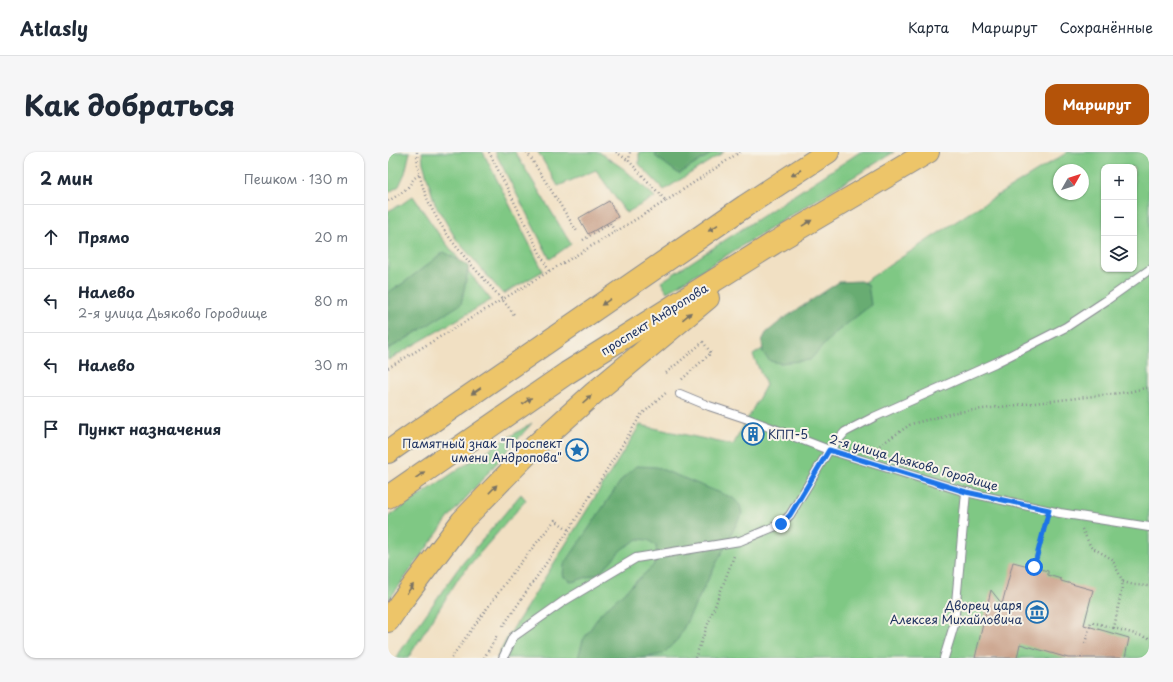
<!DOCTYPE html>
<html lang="ru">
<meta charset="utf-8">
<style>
:root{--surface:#fff;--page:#f6f6f7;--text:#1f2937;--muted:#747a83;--line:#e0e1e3;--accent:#b45309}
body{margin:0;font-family:"Playpen Sans",sans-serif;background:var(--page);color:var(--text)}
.controls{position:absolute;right:12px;top:12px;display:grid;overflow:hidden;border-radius:8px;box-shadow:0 1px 3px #0004}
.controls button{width:36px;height:36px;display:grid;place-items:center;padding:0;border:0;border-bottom:1px solid var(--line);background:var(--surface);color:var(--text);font:20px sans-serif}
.compass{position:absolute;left:665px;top:12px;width:36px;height:36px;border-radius:50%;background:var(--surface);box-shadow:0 1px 3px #0004;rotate:51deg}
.stop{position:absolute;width:12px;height:12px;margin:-9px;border:3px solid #1a73e8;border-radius:50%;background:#fff}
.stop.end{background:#1a73e8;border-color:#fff;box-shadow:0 1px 4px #0008}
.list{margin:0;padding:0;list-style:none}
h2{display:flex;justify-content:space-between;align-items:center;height:52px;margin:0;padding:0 16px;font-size:17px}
h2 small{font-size:13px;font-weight:400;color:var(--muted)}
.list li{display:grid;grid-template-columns:26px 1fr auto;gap:12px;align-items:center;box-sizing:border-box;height:64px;padding:0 16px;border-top:1px solid var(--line)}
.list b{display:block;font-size:15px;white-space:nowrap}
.list p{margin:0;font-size:13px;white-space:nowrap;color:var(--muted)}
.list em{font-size:13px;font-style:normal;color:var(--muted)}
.icon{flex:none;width:22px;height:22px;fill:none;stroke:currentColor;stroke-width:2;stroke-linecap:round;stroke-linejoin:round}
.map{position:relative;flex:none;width:761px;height:506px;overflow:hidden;border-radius:12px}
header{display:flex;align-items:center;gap:24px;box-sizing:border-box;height:56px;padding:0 20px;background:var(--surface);border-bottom:1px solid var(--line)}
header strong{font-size:19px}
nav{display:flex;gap:22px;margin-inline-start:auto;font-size:14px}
.intro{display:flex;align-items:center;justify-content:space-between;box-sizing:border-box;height:96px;padding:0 24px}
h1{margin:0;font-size:28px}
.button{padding:10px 18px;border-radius:12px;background:var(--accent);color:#fff;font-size:14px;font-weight:700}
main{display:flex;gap:24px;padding:0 24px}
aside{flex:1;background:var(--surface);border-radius:12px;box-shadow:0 1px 3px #0004}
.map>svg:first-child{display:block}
.green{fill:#7fc884;stroke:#4d7c71;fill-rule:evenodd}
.forest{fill:#67ac72;stroke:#416e68}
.building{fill:#c89f87}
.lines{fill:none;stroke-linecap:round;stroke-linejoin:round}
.service-casing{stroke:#868890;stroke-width:10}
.primary-casing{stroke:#868890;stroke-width:24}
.path{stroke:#868890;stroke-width:2.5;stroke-dasharray:1 3;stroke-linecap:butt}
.service{stroke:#fff;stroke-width:8}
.primary{stroke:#edc569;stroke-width:22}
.oneway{fill:#797263}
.route{stroke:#1a73e8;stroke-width:5}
.labels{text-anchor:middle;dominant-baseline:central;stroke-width:4;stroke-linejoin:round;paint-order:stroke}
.street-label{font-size:12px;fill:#1b2f5e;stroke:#f7f3e8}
.poi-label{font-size:12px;fill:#1b2f5e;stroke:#f7f3e8;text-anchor:end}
</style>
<header>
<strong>Atlasly</strong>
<nav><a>Карта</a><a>Маршрут</a><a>Сохранённые</a></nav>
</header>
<div class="intro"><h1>Как добраться</h1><a class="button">Маршрут</a></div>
<main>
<aside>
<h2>2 мин<small>Пешком · 130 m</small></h2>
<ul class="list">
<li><svg class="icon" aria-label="ahead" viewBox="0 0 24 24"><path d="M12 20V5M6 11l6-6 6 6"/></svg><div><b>Прямо</b></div><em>20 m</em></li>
<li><svg class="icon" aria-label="left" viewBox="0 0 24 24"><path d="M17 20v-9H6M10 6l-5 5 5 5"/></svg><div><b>Налево</b><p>2-я улица Дьяково Городище</p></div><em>80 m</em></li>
<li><svg class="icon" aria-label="left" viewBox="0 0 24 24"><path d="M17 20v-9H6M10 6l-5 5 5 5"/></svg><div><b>Налево</b></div><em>30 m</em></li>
<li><svg class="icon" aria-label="arrive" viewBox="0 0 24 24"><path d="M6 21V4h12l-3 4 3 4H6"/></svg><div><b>Пункт назначения</b></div></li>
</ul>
</aside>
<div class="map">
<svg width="761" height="506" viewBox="0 0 761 506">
<rect width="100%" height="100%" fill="#f7f3e8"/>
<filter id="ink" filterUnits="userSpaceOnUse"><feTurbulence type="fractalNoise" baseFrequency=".025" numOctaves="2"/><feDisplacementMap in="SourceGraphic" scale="8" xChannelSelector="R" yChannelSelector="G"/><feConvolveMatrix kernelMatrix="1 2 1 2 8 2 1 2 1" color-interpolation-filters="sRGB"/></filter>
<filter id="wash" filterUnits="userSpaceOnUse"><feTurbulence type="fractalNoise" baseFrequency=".012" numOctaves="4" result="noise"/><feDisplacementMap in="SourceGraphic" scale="16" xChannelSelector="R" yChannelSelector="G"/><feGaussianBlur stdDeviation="0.9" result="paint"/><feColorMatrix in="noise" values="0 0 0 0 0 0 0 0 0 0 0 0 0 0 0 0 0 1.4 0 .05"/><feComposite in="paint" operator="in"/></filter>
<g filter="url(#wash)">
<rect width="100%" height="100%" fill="#f1e0c3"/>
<g class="green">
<polygon points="0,0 22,0 17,21 11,34 0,41"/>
<polygon points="34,0 95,0 155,119 115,142 68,87 47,52 35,11"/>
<polygon points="107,0 127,0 183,92 162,107"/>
<polygon points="150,0 211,0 236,17 267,45 238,61 208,18 170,34"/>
<polygon points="251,0 336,0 276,38 251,12"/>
<polygon points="472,0 506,0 279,140 273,130"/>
<path d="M 680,0 L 761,0 L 761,506 L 109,506 L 118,488 L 252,273 L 345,293 L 378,233 L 365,203 L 584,59 ZM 716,15 L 746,15 L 746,117 L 716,117 ZM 671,18 L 695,18 L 695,42 L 671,42 Z"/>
<polygon points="25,44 50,81 103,148 0,208 0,59 14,52"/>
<polygon points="144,271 62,364 0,449 0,365 87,306"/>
<polygon points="133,342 138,348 72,424 20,506 8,506 24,482 69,418"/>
</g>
<g class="forest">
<polygon points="269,0 326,0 291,22 267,4"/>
<polygon points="56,100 81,114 73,152 13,190 0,197 0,140 14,132"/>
<polygon points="472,129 480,132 483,153 446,182 422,208 392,211 382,209 375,201 374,189 378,181 395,167 451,130"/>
<polygon points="248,314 268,315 345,346 352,353 354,361 290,487 275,502 255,506 190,506 195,488 213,461 265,414 269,405 268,394 260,388 250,387 234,397 212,421 184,430 175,424 176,413 234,327"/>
</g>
<g id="blocks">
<g class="building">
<polygon points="221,49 230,65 200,82 191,66"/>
<polygon points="625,410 660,419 660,423 673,427 673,429 705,438 696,473 741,486 737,506 680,506 632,492 629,506 587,506 603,438 614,452"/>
</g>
</g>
</g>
<g filter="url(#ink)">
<use href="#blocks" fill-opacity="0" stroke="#868890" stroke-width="1"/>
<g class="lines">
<g class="service-casing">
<g id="service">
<polyline points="292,242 321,254 360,267 441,298 578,340 672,361 761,375"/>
<polyline points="115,506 125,485 176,449 248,406 352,389 393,372 402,363 441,298 457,280 486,265 607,211 678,175 719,148 761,118"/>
<polyline points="556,506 566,473 578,340"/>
</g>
</g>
<g class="primary-casing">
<g id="primary">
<polyline points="0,300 357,54 440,0"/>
<polyline points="0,345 179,221 386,91 540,0"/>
<polyline points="0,469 13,450 74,369 146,295 206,241 320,146"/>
</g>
</g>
<g class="path">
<path d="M 29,0 C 30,51 64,92 97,128 C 108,141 117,150 127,164"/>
<polyline points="101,0 161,119"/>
<polyline points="139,0 190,81"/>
<polyline points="228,0 241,9"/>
<path d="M 0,49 C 7,45 14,41 20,35 C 25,29 24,27 31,23"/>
<polyline points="278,49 352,0"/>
<polyline points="195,88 222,71 227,80 278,49 241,9 242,0"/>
<polyline points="0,216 227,80"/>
<polyline points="278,221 315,190 323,201 292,229"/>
<polyline points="485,298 523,272 569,260 741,240 761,235"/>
<polyline points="694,377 703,395 724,407 735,430 726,476 761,486"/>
<polyline points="646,415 658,370"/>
<polyline points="735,430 746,433 761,434"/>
<polyline points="115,474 181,378 253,263 279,240"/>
<polyline points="697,491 703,470 726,476"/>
<polyline points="63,506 126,419 167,368 181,378"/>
<polyline points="96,506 110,482"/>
<polyline points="307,506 346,404"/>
<polyline points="693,506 694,502"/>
</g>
<use href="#service" class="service"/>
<use href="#primary" class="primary"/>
</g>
<defs><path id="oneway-solid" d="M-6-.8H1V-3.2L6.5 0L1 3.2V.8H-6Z"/></defs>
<g class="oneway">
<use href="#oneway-solid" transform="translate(408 21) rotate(147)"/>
<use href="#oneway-solid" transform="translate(419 71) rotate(-31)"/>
<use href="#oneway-solid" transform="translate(325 76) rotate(146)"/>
<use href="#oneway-solid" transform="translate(218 150) rotate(146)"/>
<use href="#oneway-solid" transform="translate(299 164) rotate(-40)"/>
<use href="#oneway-solid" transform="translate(88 239) rotate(146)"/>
<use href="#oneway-solid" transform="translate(199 247) rotate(-42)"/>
<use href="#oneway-solid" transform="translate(139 249) rotate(-35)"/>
<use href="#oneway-solid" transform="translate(32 323) rotate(-35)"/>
<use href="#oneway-solid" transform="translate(105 337) rotate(-46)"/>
<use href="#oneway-solid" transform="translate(22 437) rotate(-53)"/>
</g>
</g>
<g class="lines" filter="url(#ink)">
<polyline class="route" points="393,372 402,363 441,298 578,340 661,358 646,415"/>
</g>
<defs>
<g id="building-ring" transform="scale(1.15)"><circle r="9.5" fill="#f7f3e8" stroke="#1f6fb2" stroke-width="1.5"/><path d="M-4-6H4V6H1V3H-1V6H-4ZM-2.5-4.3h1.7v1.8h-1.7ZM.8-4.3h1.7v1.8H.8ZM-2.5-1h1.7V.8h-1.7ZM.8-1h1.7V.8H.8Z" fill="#1f6fb2"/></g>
<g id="sight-ring" transform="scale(1.15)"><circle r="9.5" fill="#f7f3e8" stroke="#1f6fb2" stroke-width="1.5"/><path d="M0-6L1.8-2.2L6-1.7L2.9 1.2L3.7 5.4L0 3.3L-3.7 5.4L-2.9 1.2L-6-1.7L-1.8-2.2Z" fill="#1f6fb2"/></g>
<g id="museum-ring" transform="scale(1.15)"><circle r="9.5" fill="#f7f3e8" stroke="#1f6fb2" stroke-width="1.5"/><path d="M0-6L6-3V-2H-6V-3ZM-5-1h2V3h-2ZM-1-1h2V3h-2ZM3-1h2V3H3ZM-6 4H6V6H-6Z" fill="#1f6fb2"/></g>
</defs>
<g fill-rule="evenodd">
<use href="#building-ring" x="365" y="282"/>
<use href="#sight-ring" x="189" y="298"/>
<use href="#museum-ring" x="649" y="460"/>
</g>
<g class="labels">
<g class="street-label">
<text transform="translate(266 167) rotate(-32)">проспект Андропова</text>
<text transform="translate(526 310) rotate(16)">2-я улица Дьяково Городище</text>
</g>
<g class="poi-label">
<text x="380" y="282" text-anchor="start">КПП-5</text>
<text x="174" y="291">Памятный знак "Проспект<tspan x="174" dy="14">имени Андропова"</tspan></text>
<text x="634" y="453">Дворец царя<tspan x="634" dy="14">Алексея Михайловича</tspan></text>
</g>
</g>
</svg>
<div class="controls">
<button>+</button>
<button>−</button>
<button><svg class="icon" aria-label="layers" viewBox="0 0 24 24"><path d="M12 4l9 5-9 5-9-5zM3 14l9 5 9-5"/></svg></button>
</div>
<svg class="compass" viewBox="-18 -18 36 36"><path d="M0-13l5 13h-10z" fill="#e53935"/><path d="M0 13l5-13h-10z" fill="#747a83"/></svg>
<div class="stop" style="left:646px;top:415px"></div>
<div class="stop end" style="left:393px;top:372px"></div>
</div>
</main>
